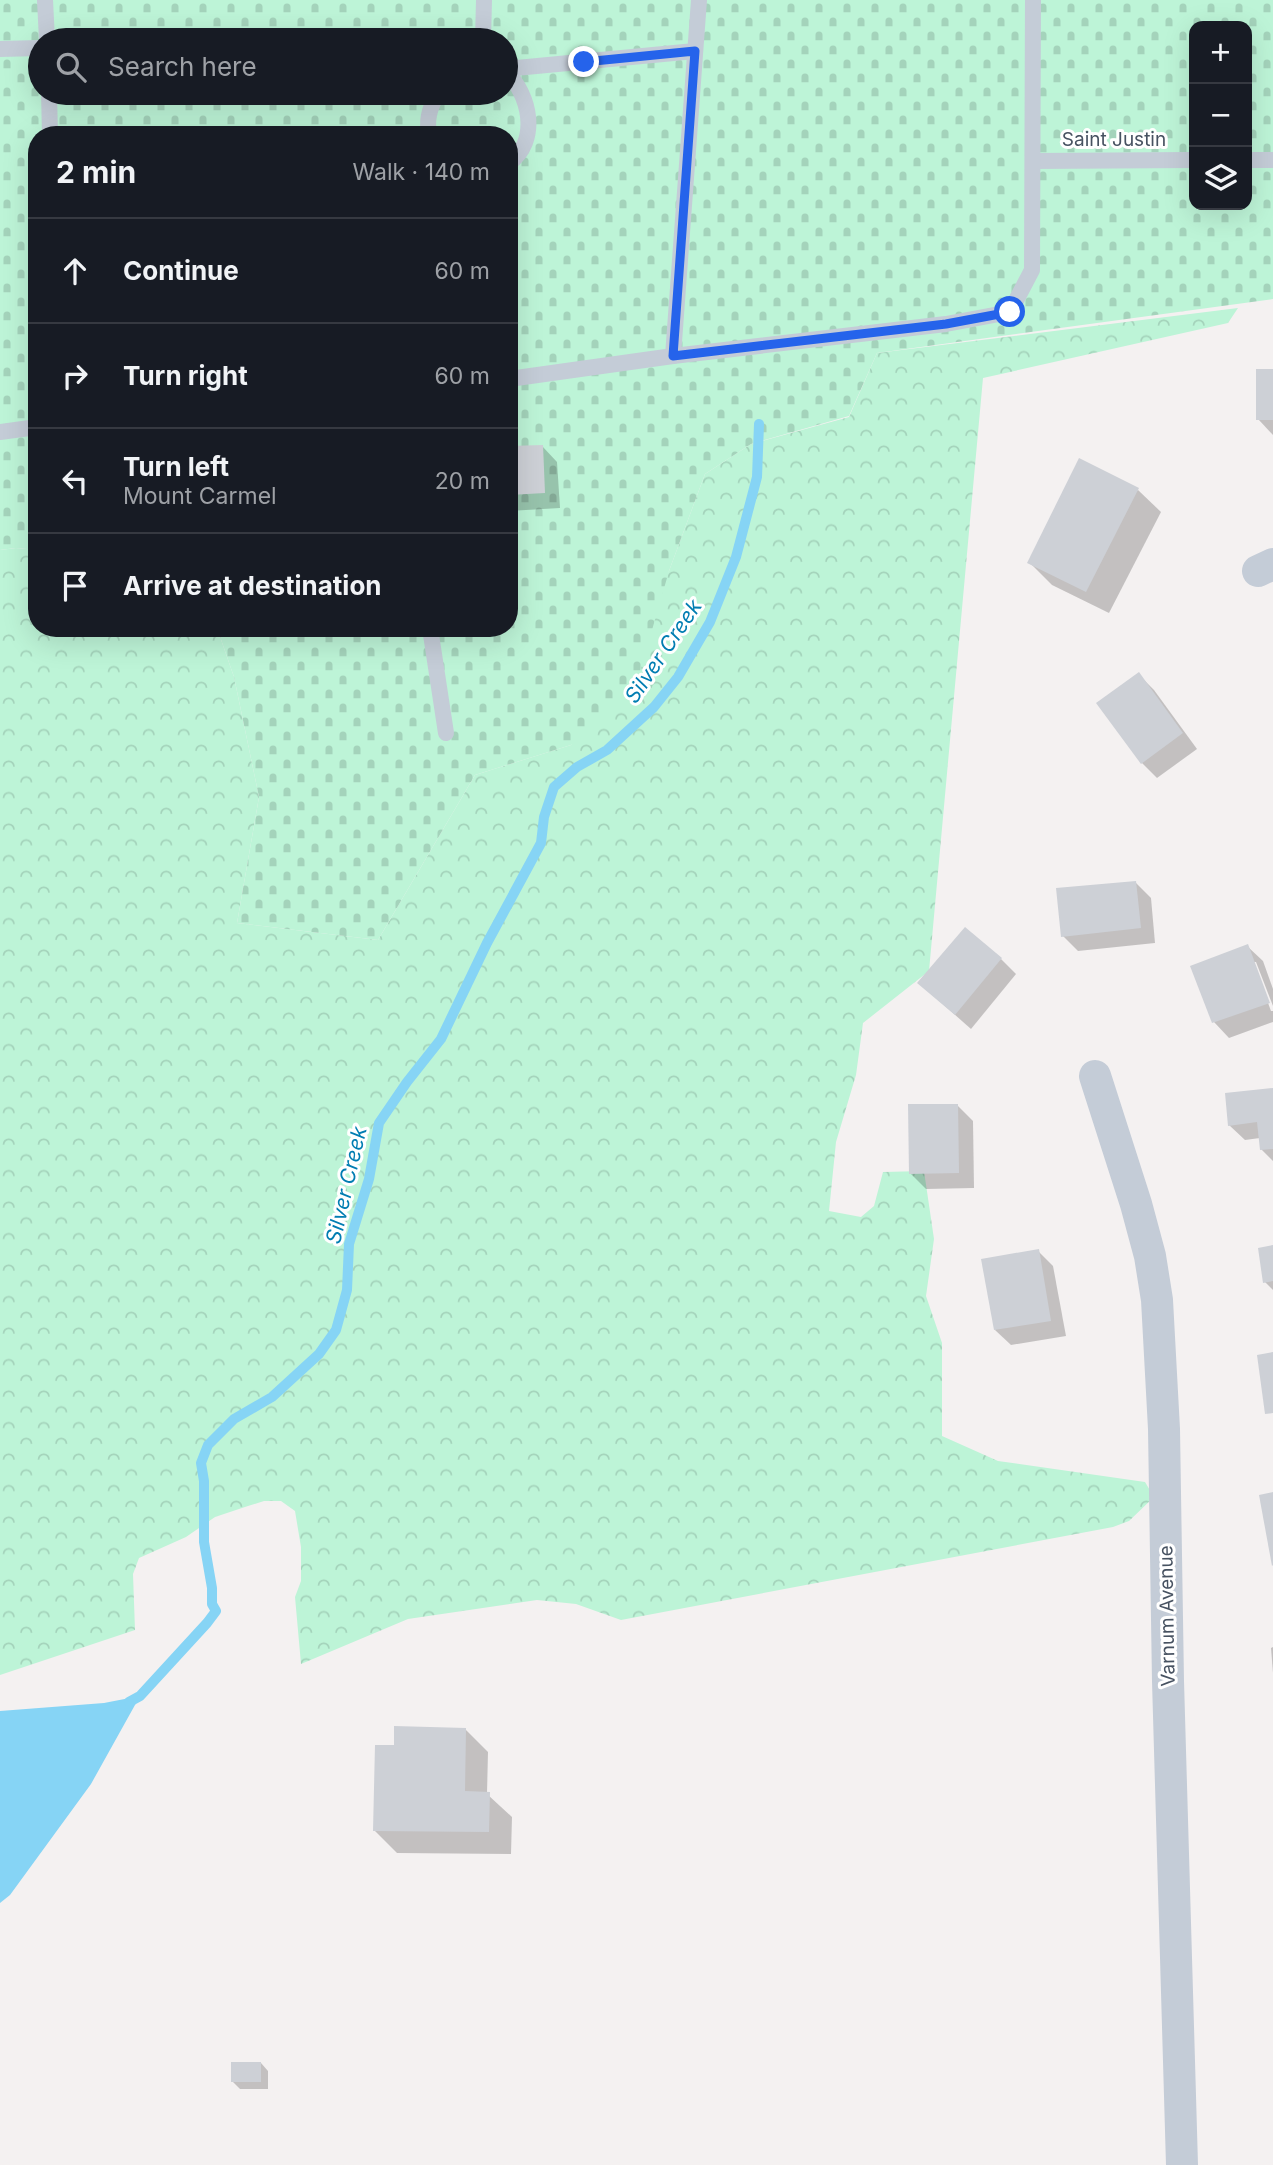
<!DOCTYPE html>
<meta charset="utf-8">
<style>
:root{--surface:#171b24;--page:#242831;--text:#f1f3f6;--muted:#9ea1a6;--line:#363941}
body{margin:0;font-family:Inter,sans-serif;background:var(--page);color:var(--text)}
.controls{position:absolute;right:21px;top:21px;display:grid;overflow:hidden;border-radius:14px;box-shadow:0 7px 28px #0002}
.controls button{width:63px;height:63px;display:grid;place-items:center;padding:0;border:0;border-bottom:2px solid var(--line);background:var(--surface);color:var(--text);font:35px sans-serif}
.stop{position:absolute;width:21px;height:21px;margin:-16px;border:5px solid #2563eb;border-radius:50%;background:#fff}
.stop.end{background:#2563eb;border-color:#fff;box-shadow:0 2px 7px #0008}
.list{margin:0;padding:0;list-style:none}
h2{display:flex;justify-content:space-between;align-items:center;height:91px;margin:0;padding:0 28px;font-size:30px}
h2 small{font-size:23px;font-weight:400;color:var(--muted)}
.list li{display:grid;grid-template-columns:46px 1fr auto;gap:21px;align-items:center;box-sizing:border-box;height:105px;padding:0 28px;border-top:2px solid var(--line)}
.list b{display:block;font-size:26px;white-space:nowrap}
.list p{margin:0;font-size:23px;white-space:nowrap;color:var(--muted)}
.list em{font-size:23px;font-style:normal;color:var(--muted)}
.icon{flex:none;width:38px;height:38px;fill:none;stroke:currentColor;stroke-width:2;stroke-linecap:round;stroke-linejoin:round}
.map{position:relative;flex:none;width:1273px;height:2165px;overflow:hidden}
.search{position:absolute;background:var(--surface);box-shadow:0 7px 28px #0002;left:28px;top:28px;width:490px;height:77px;display:flex;align-items:center;gap:18px;box-sizing:border-box;padding:0 24px;border-radius:38px;color:var(--muted);font-size:26px}
.panel{position:absolute;background:var(--surface);box-shadow:0 7px 28px #0002;left:28px;top:126px;width:490px;height:511px;border-radius:28px}
.map>svg:first-child{display:block}
.forest{fill:url(#forest-crowns)}
.cemetery{fill:url(#cemetery-stones);fill-rule:evenodd}
.water{fill:#86d4f5}
.shadow{fill:#0003}
.lines{fill:none;stroke-linecap:round;stroke-linejoin:round}
.stream{stroke:#86d4f5;stroke-width:10}
.building{fill:#cdd0d6}
.lane{stroke:#c4ccd7;stroke-width:16}
.street{stroke:#c4ccd7;stroke-width:32}
.route{stroke:#2563eb;stroke-width:9}
.labels{text-anchor:middle;dominant-baseline:central;stroke-width:6;stroke-linejoin:round;paint-order:stroke}
.street-label{font-size:19px;fill:#475261;stroke:#fff}
.water-label{font-size:21px;font-style:italic;fill:#017db2;stroke:#fff}
</style>
<div class="map">
<svg width="1273" height="2165" viewBox="0 0 1273 2165">
<defs>
<pattern id="forest-crowns" width="20" height="18" patternUnits="userSpaceOnUse" patternTransform="scale(1.75)"><rect width="20" height="18" fill="#bdf4d7"/><path d="M2 6a3 3 0 1 1 6 0M12 15a3 3 0 1 1 6 0" fill="none" stroke="#a4d3bb"/></pattern>
<pattern id="cemetery-stones" width="16" height="16" patternUnits="userSpaceOnUse" patternTransform="scale(1.75)"><rect width="16" height="16" fill="#bdf4d7"/><path d="M2 7V4a2 2 0 0 1 4 0v3zM10 15v-3a2 2 0 0 1 4 0v3z" fill="#a4d3bb"/></pattern>
</defs>
<rect width="100%" height="100%" fill="#f4f1f1"/>
<polygon class="forest" points="1238,308 1228,323 983,378 929,971 863,1023 856,1075 836,1142 829,1211 861,1217 874,1206 883,1172 924,1171 934,1239 926,1296 942,1343 942,1436 998,1461 1145,1482 1154,1497 1129,1521 1113,1527 621,1620 576,1604 537,1600 408,1619 301,1664 295,1597 301,1581 301,1547 295,1511 281,1501 264,1501 248,1506 215,1517 186,1537 139,1558 133,1574 135,1630 0,1675 0,550 16,548 37,550 37,628 217,628 234,677 259,797 237,923 378,940 475,775 571,745 669,571 705,474 751,444 849,417 877,353"/>
<path class="cemetery" d="M 0,0 L 1273,0 L 1273,299 L 877,353 L 849,416 L 751,444 L 705,474 L 669,571 L 635,689 L 571,745 L 475,775 L 378,940 L 237,923 L 259,797 L 234,677 L 217,628 L 509,628 L 509,135 L 37,135 L 37,550 L 16,548 L 0,550 ZM 1194,26 L 1247,26 L 1247,205 L 1194,205 ZM 40,40 L 506,40 L 506,93 L 40,93 Z"/>
<polygon class="water" points="140,1696 91,1784 10,1895 0,1903 0,1711 104,1703"/>
<g class="shadow">
<polygon points="1273,371 1273,435 1258,419"/>
<polygon points="542,446 557,462 560,508 509,511 509,448"/>
<polygon points="1138,490 1161,512 1109,613 1052,585 1029,562"/>
<polygon points="1139,675 1154,690 1197,749 1157,778 1142,763"/>
<polygon points="1136,883 1151,898 1155,943 1078,951 1063,936"/>
<polygon points="1247,946 1263,961 1273,989 1273,1006 1256,962 1253,962 1271,1011 1273,1011 1273,1022 1229,1038 1214,1022"/>
<polygon points="1001,959 1016,974 971,1029 919,983"/>
<polygon points="1273,1090 1273,1161 1261,1149 1260,1138 1245,1140 1229,1125"/>
<polygon points="958,1106 973,1121 974,1188 926,1189 911,1174"/>
<polygon points="1273,1247 1273,1290 1265,1282"/>
<polygon points="1038,1251 1053,1266 1066,1336 1011,1345 995,1330"/>
<polygon points="1273,1647 1273,1673 1271,1648"/>
<polygon points="465,1729 488,1752 487,1794 512,1817 511,1854 397,1853 374,1830 395,1746"/>
<polygon points="261,2063 268,2071 268,2089 240,2089 233,2082"/>
</g>
<g class="lines">
<polyline class="stream" points="129,1702 140,1696 207,1623 216,1611 212,1604 212,1588 204,1542 204,1481 201,1463 208,1445 234,1419 272,1397 319,1354 336,1330 347,1290 349,1244 369,1179 379,1123 407,1082 441,1039 487,943 541,843 544,817 554,787 577,767 607,750 654,707 678,677 710,622 736,557 757,477 759,424"/>
</g>
<g class="building">
<rect x="1256" y="369" width="17" height="51"/>
<polygon points="543,445 545,493 509,495 509,446"/>
<polygon points="1079,458 1139,488 1086,592 1027,563"/>
<polygon points="1139,672 1183,733 1141,764 1096,703"/>
<polygon points="1136,881 1141,928 1061,937 1056,888"/>
<polygon points="965,927 1002,958 955,1015 917,983"/>
<polygon points="1248,944 1270,1003 1212,1023 1190,966"/>
<polygon points="1273,1088 1273,1149 1260,1150 1257,1122 1228,1126 1225,1093"/>
<polygon points="908,1104 958,1104 959,1173 909,1174"/>
<polygon points="1273,1245 1273,1281 1263,1283 1258,1248"/>
<polygon points="1039,1249 1051,1321 994,1330 981,1259"/>
<polygon points="1273,1352 1273,1413 1265,1414 1257,1355"/>
<polygon points="1273,1492 1273,1565 1272,1566 1259,1495"/>
<polygon points="394,1726 466,1728 465,1791 490,1792 489,1832 373,1831 375,1745 394,1745"/>
<rect x="231" y="2062" width="30" height="20"/>
</g>
<g class="lines">
<g class="lane">
<polyline points="45,0 47,40"/>
<polyline points="483,40 484,0"/>
<polyline points="0,49 40,48"/>
<polyline points="506,69 695,51"/>
<path d="M 506,72 C 530,94 540,141 509,163"/>
<polyline points="49,93 50,135"/>
<path d="M 430,135 C 425,121 431,105 438,93"/>
<polyline points="1247,160 1273,160"/>
<polyline points="1033,161 1194,160"/>
<polyline points="673,356 946,324 1010,312 1032,270 1033,0"/>
<polyline points="509,379 673,356 699,0"/>
<polyline points="0,432 37,427"/>
<polyline points="430,628 446,733"/>
</g>
<g class="street">
<polyline points="1258,571 1273,564"/>
<polyline points="1095,1076 1136,1204 1150,1256 1157,1300 1164,1429 1168,1681 1182,2165"/>
</g>
</g>
<g class="lines">
<polyline class="route" points="584,62 695,51 673,356 946,324 1010,312"/>
</g>
<g class="labels">
<g class="street-label">
<text x="1114" y="139">Saint Justin</text>
<text transform="translate(1167 1616) rotate(-91)">Varnum Avenue</text>
</g>
<g class="water-label">
<text transform="translate(663 651) rotate(-56)">Silver Creek</text>
<text transform="translate(346 1185) rotate(-77)">Silver Creek</text>
</g>
</g>
</svg>
<div class="controls">
<button>+</button>
<button>−</button>
<button><svg class="icon" aria-label="layers" viewBox="0 0 24 24"><path d="M12 4l9 5-9 5-9-5zM3 14l9 5 9-5"/></svg></button>
</div>
<div class="stop" style="left:1010px;top:312px"></div>
<div class="stop end" style="left:584px;top:62px"></div>
<div class="search"><svg class="icon" aria-label="search" viewBox="0 0 24 24"><circle cx="10" cy="10" r="6"/><path d="M15 15l6 6"/></svg>Search here</div>
<section class="panel">
<h2>2 min<small>Walk · 140 m</small></h2>
<ul class="list">
<li><svg class="icon" aria-label="ahead" viewBox="0 0 24 24"><path d="M12 20V5M6 11l6-6 6 6"/></svg><div><b>Continue</b></div><em>60 m</em></li>
<li><svg class="icon" aria-label="right" viewBox="0 0 24 24"><path d="M7 20v-9h11M14 6l5 5-5 5"/></svg><div><b>Turn right</b></div><em>60 m</em></li>
<li><svg class="icon" aria-label="left" viewBox="0 0 24 24"><path d="M17 20v-9H6M10 6l-5 5 5 5"/></svg><div><b>Turn left</b><p>Mount Carmel</p></div><em>20 m</em></li>
<li><svg class="icon" aria-label="arrive" viewBox="0 0 24 24"><path d="M6 21V4h12l-3 4 3 4H6"/></svg><div><b>Arrive at destination</b></div></li>
</ul>
</section>
</div>
